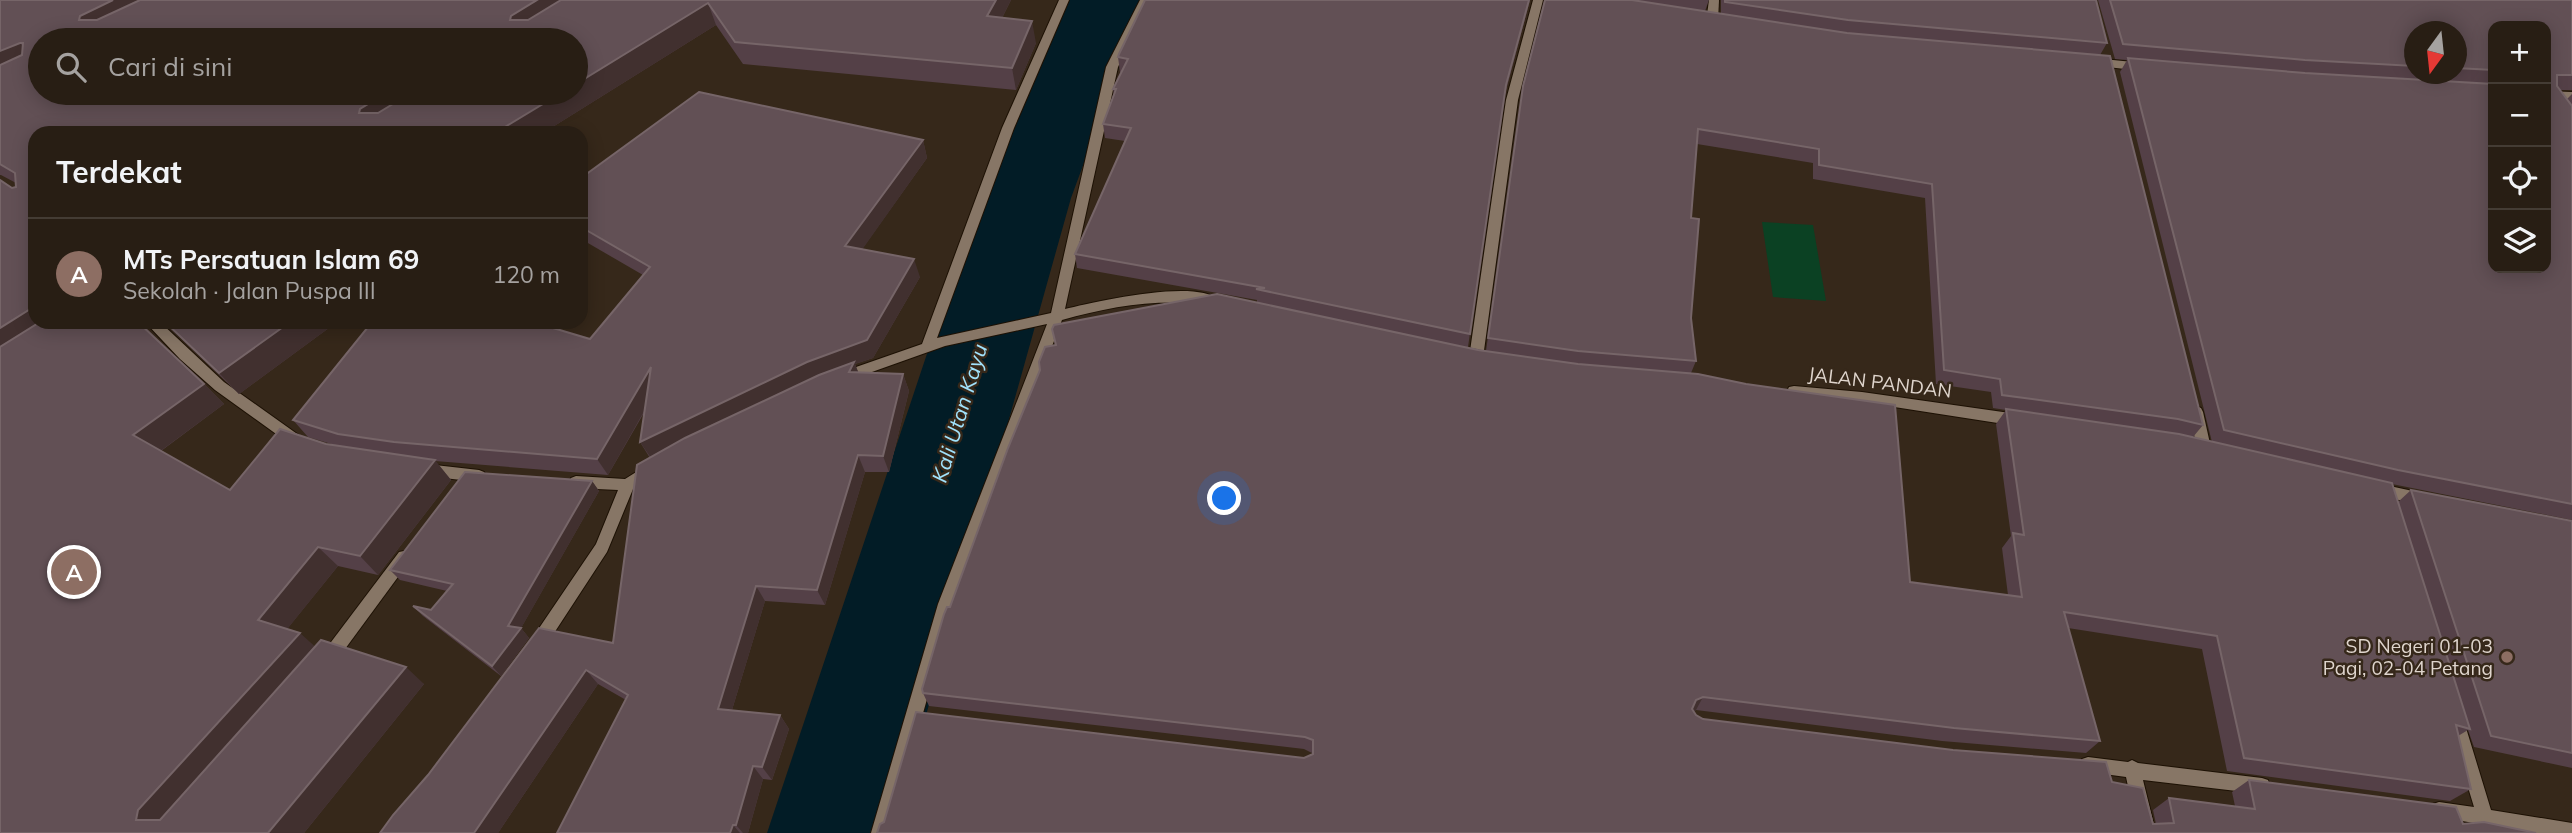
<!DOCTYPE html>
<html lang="id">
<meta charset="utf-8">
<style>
:root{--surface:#281e14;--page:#30271d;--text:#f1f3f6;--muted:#a5a2a0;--line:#443c34;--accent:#2563eb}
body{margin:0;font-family:Mulish,sans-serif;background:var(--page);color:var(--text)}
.controls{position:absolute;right:21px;top:21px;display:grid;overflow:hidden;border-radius:14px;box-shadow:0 4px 18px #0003}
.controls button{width:63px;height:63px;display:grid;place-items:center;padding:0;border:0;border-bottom:2px solid var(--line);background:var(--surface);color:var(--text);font:35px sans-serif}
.compass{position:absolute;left:2404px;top:21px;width:63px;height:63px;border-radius:50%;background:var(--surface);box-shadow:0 4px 18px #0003;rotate:195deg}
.you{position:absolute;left:1225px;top:499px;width:24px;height:24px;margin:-18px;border:5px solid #fff;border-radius:50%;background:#1a73e8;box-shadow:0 0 0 10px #1a73e833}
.badge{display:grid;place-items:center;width:46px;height:46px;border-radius:50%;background:var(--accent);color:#fff;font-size:23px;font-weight:700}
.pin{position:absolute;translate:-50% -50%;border:4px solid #fff;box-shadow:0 2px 7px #0006}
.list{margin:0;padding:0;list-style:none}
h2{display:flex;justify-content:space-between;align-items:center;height:91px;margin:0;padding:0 28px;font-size:30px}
h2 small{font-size:23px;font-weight:400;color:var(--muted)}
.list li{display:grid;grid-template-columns:46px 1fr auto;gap:21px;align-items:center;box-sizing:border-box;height:112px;padding:0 28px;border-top:2px solid var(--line)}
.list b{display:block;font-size:26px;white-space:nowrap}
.list p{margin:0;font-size:23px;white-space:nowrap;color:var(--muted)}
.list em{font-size:23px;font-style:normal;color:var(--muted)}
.icon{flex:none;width:38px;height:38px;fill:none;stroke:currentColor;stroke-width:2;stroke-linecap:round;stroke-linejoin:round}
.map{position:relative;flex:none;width:2572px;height:833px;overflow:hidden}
.search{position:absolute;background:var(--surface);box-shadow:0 4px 18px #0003;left:28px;top:28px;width:560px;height:77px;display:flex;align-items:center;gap:18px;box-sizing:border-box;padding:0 24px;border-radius:38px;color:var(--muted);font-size:26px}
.panel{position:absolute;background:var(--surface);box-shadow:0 4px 18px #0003;left:28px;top:126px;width:560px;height:203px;border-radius:21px}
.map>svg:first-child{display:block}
.green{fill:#0b4123}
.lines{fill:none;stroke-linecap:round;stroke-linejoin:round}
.river{fill:#021c26;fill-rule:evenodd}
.minor-casing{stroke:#1d1104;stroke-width:2}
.minor{fill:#877666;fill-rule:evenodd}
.wall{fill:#544047;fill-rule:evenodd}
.shaded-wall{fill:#41302f}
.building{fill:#625055;stroke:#766568;stroke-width:2}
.education-dot{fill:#8d6e63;stroke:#36281a;stroke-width:2.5}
.labels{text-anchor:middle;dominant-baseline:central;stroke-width:5;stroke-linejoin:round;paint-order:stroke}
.street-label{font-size:19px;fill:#dfd5cd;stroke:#36281a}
.poi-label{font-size:19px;fill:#dfd5cd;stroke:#36281a;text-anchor:end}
.water-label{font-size:21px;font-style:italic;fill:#a1e2fc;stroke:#36281a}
</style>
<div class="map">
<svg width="2572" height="833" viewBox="0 0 2572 833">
<rect width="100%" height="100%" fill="#36281a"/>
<polygon class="green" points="1762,222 1813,225 1826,301 1773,297"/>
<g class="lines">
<polygon class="river" points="1064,0 1144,0 1071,198 893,833 767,833 979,198"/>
<g class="minor-casing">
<g id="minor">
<path d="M 1059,0 L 1069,0 L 1014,128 L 937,338 L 1051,313 L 1106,67 L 1140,0 L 1150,0 L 1118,67 L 1065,309 C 1093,302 1198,278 1218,300 L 1211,305 C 1160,298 1111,306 1062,320 L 954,604 L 889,833 L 871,833 L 938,604 L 1047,324 L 945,346 L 841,383 L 834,378 L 836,374 L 922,344 L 1002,128 Z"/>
<polygon points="1533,0 1543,0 1518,100 1483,358 1476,363 1469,358 1506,100"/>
<polygon points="1709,0 1719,0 1718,22 1712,25 1706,22"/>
<polygon points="2093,58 2143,63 2149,67 2143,71 2089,65 2089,59"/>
<polygon points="2546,91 2572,92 2572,100 2546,99"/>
<polygon points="145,322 160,322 224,382 300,436 302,440 300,444 290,444 215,390 180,359"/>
<polygon points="1794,386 1862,392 2017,414 2022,416 2024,420 2022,424 2017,426 1862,402 1794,396 1789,395 1787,391 1789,387"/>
<polygon points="2196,406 2201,408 2203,412 2211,448 2209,452 2199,452 2197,448 2189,412 2191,408"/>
<polygon points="426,464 479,470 484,472 486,476 484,480 479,482 426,476 421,474 419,470 421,466"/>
<polygon points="649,464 654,466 656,470 654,474 633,489 607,552 543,650 537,652 531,650 529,645 531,640 596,544 618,490 576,488 571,486 569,482 571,478 576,476 625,479"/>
<polygon points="2376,483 2422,493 2427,495 2429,499 2427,503 2422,505 2376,495 2371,493 2369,489 2371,485"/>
<polygon points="404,551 409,552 412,557 409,562 334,664 328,666 322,664 320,659 322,654 399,552"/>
<polygon points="2455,710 2461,713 2463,718 2491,810 2572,823 2572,833 2532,833 2433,816 2431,810 2433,804 2439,802 2474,807 2447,718 2449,713"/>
<polygon points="2088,757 2128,762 2132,760 2138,763 2262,778 2268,780 2270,786 2268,792 2262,794 2143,780 2156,833 2138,833 2126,777 2082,771 2080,765 2082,759"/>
</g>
</g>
<use href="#minor" class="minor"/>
</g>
<g class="wall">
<path d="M 0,0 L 1011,0 L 1002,18 L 1036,43 L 1016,90 L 743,64 L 716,25 L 543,133 L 35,133 L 35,322 L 143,324 L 154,337 L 204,384 L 224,404 L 161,451 L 230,490 L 326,444 L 338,446 L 308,437 L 293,420 L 590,339 L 643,275 L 581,239 L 581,178 L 923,140 L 927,158 L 862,249 L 920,277 L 873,358 L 855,364 L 858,372 L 903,374 L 909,391 L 889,472 L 865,472 L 825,605 L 765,601 L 732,710 L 780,715 L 789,729 L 772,780 L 763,779 L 748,833 L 557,833 L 626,700 L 598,684 L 498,833 L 380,833 L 613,643 L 650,458 L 640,442 L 645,411 L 608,475 L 435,461 L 451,480 L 378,575 L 338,566 L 287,629 L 315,647 L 424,684 L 304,833 L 0,833 L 12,188 L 16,187 L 16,183 L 1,175 L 0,175 ZM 576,40 L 576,93 L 40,93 Z"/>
<path d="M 1530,0 L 1504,98 L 1468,347 L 1486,351 L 1521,101 L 1545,0 L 1709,0 L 1705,11 L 1721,14 L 1721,0 L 2096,0 L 2107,43 L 2100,55 L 2203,425 L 2193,437 L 2212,442 L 2120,72 L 2127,60 L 2115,59 L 2098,0 L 2572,0 L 2572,90 L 2559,90 L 2567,99 L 2572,94 L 2572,520 L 2392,484 L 2398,502 L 2411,490 L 2572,521 L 2572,768 L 2474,747 L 2468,730 L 2458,736 L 2471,789 L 2450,801 L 2227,771 L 2202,649 L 2068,628 L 2100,741 L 2086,753 L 1942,741 L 1696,710 L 1694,711 L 1696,715 L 1703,719 L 2112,782 L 2153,824 L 2156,824 L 2153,810 L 2169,798 L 2235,806 L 2232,792 L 2249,780 L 2463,824 L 2536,833 L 877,833 L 1304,758 L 1312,754 L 1312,753 L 1304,749 L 929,706 L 923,693 L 950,607 L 1055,345 L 1052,329 L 1257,302 L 1257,300 L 1077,268 L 1075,254 L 1125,141 L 1105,138 L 1103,124 L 1114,95 L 1113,89 L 1122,72 L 1120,72 L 1118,57 ZM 2493,26 L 2546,26 L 2493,268 ZM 2414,32 L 2456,32 L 2456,74 L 2414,74 ZM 1697,144 L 1813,163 L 1813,179 L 1925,198 L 1936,384 L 1991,392 L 1993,408 L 2006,410 L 1996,424 L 2011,536 L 2002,548 L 2008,595 L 1910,582 L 1691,373 L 1696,361 L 1691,318 L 1691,218 Z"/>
<polygon points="164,322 337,322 239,394"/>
<polygon points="592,481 599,491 521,628 529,638 501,676 423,616 413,606 431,610 447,591 400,580 390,570"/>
</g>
<g class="shaded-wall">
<polygon points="113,0 175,0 98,38 79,20 80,16"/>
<polygon points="537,0 584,0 523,38 510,20 511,16"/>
<polygon points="996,0 1011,0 992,38 987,16"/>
<polygon points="1529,0 1530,0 1503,99 1506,85"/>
<polygon points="708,3 716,25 543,133 495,133 561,93 576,93 576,84"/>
<polygon points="1032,21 1036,43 1016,90 1012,68"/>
<polygon points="20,43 39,65 0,82 0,51"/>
<polygon points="386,93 435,93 375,131 359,113 360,109"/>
<polygon points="923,140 927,158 852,264 845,246"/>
<polygon points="914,259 920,277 873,358 855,364 861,379 651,458 640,442"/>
<polygon points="35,306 35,322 65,322 0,364 0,328"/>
<polygon points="138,322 143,322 143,324 159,344"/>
<polygon points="290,322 337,322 239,394 219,373"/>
<polygon points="651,367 660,383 608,475 597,459"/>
<polygon points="903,374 909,391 889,472 883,456"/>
<polygon points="204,384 224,404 155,455 133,435"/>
<polygon points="858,455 865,472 825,605 817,590"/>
<polygon points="435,460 451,480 378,575 360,556"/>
<polygon points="592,481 599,491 520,630 521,628 529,638 501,676 492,666 508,626"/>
<polygon points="318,547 338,566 280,638 258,620"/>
<polygon points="756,586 765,601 728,723 718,709"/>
<polygon points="300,633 320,651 165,826 136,820 138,810"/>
<polygon points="406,667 424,684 304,833 268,833"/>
<polygon points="586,670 598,684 498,833 474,833"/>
<polygon points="1703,697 1696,710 1689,714 1696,700"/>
<polygon points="780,715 789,729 772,780 762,767"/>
<polygon points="753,766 763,779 748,833 743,833 736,825"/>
<polygon points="733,825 740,833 730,833"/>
</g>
<g class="building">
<polygon points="0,0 113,0 80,16 79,20 97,20 140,0 537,0 511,16 510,20 528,20 561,0 996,0 987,16 1032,21 1012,68 735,42 708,3 576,84 576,40 40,40 40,93 386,93 360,109 359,113 378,113 411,93 561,93 495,133 35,133 35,306 0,328 0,180 12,188 16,187 15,173 0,164 0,65 22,55 23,43 20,43 0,51"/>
<polygon points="1145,0 1529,0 1506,85 1470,334 1256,289 1265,288 1075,254 1131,128 1103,124 1116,89 1113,89 1128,59 1118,57 1119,54"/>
<polygon points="1545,0 1632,0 1847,33 2110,56 2203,425 2178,419 2002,395 2000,379 1944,370 1932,184 1819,165 1819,149 1698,129 1691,218 1699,219 1691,318 1696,361 1578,351 1488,338 1523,86"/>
<polygon points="1725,0 2096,0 2107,43 1848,20 1725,2"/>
<polygon points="2110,0 2572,0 2572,75 2557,75 2557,86 2572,106 2572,504 2398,470 2224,430 2128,58 2305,73 2493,84 2493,268 2546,268 2546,26 2493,26 2493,70 2456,68 2456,32 2414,32 2414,66 2305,60 2123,44"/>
<polygon points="699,92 923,140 845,246 914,259 867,340 807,362 640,442 651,367 597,459 394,442 338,434 293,420 372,322 533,322 590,339 650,267 581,227 581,178"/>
<polygon points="1217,294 1478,350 1578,364 1698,374 1746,384 1895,405 1910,582 2022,597 2013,533 2024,535 2006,409 2179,434 2392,483 2470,729 2456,725 2471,789 2244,758 2217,636 2064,612 2100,741 1954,728 1703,697 1696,700 1692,709 1696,715 1703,719 1953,750 2106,762 2112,782 2143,788 2153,824 2174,823 2169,798 2255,809 2249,780 2456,807 2463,824 2484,822 2536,833 877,833 880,824 884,822 916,712 1304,758 1313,754 1313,740 1305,737 923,693 922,689 944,614 947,607 950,607 1008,448 1040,370 1039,362 1045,347 1056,345 1052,329 1054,325"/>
<polygon points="40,322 138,322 204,384 133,435 230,490 280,429 326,444 435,460 360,556 318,547 258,620 300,633 138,810 136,820 160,820 321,640 406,667 268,833 0,833 0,347"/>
<polygon points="165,322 290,322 219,373"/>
<polygon points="854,362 849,372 903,374 883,456 858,455 817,590 756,586 718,709 780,715 762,767 753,766 736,825 733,825 730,833 557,833 628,695 586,670 474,833 380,833 393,815 428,775 539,628 613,643 637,465 685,438 819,375"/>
<polygon points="465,472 592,481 508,626 521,628 492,666 413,606 431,610 453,584 390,570"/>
<polygon points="2411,490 2572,521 2572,753 2491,736"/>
</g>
<circle class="education-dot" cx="2507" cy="657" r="7"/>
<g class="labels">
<g class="street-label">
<text transform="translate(1880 382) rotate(7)">JALAN PANDAN</text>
</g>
<g class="poi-label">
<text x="2493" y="646">SD Negeri 01-03<tspan x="2493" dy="22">Pagi, 02-04 Petang</tspan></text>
</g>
<g class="water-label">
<text transform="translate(959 413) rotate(-73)">Kali Utan Kayu</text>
</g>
</g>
</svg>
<div class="controls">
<button>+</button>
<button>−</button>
<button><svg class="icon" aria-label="locate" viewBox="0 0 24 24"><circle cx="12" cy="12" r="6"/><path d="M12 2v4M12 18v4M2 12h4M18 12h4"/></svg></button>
<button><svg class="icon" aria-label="layers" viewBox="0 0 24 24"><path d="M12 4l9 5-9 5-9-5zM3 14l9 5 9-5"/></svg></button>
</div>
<svg class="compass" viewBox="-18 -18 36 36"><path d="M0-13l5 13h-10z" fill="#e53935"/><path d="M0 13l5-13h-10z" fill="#a5a2a0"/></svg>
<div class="you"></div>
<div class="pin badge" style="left:74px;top:572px;background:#8d6e63">A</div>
<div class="search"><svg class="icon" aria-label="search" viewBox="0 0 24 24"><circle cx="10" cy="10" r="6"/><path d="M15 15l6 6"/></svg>Cari di sini</div>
<section class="panel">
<h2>Terdekat<small></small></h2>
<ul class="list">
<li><span class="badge" style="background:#8d6e63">A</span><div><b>MTs Persatuan Islam 69</b><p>Sekolah · Jalan Puspa III</p></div><em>120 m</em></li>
</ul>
</section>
</div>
